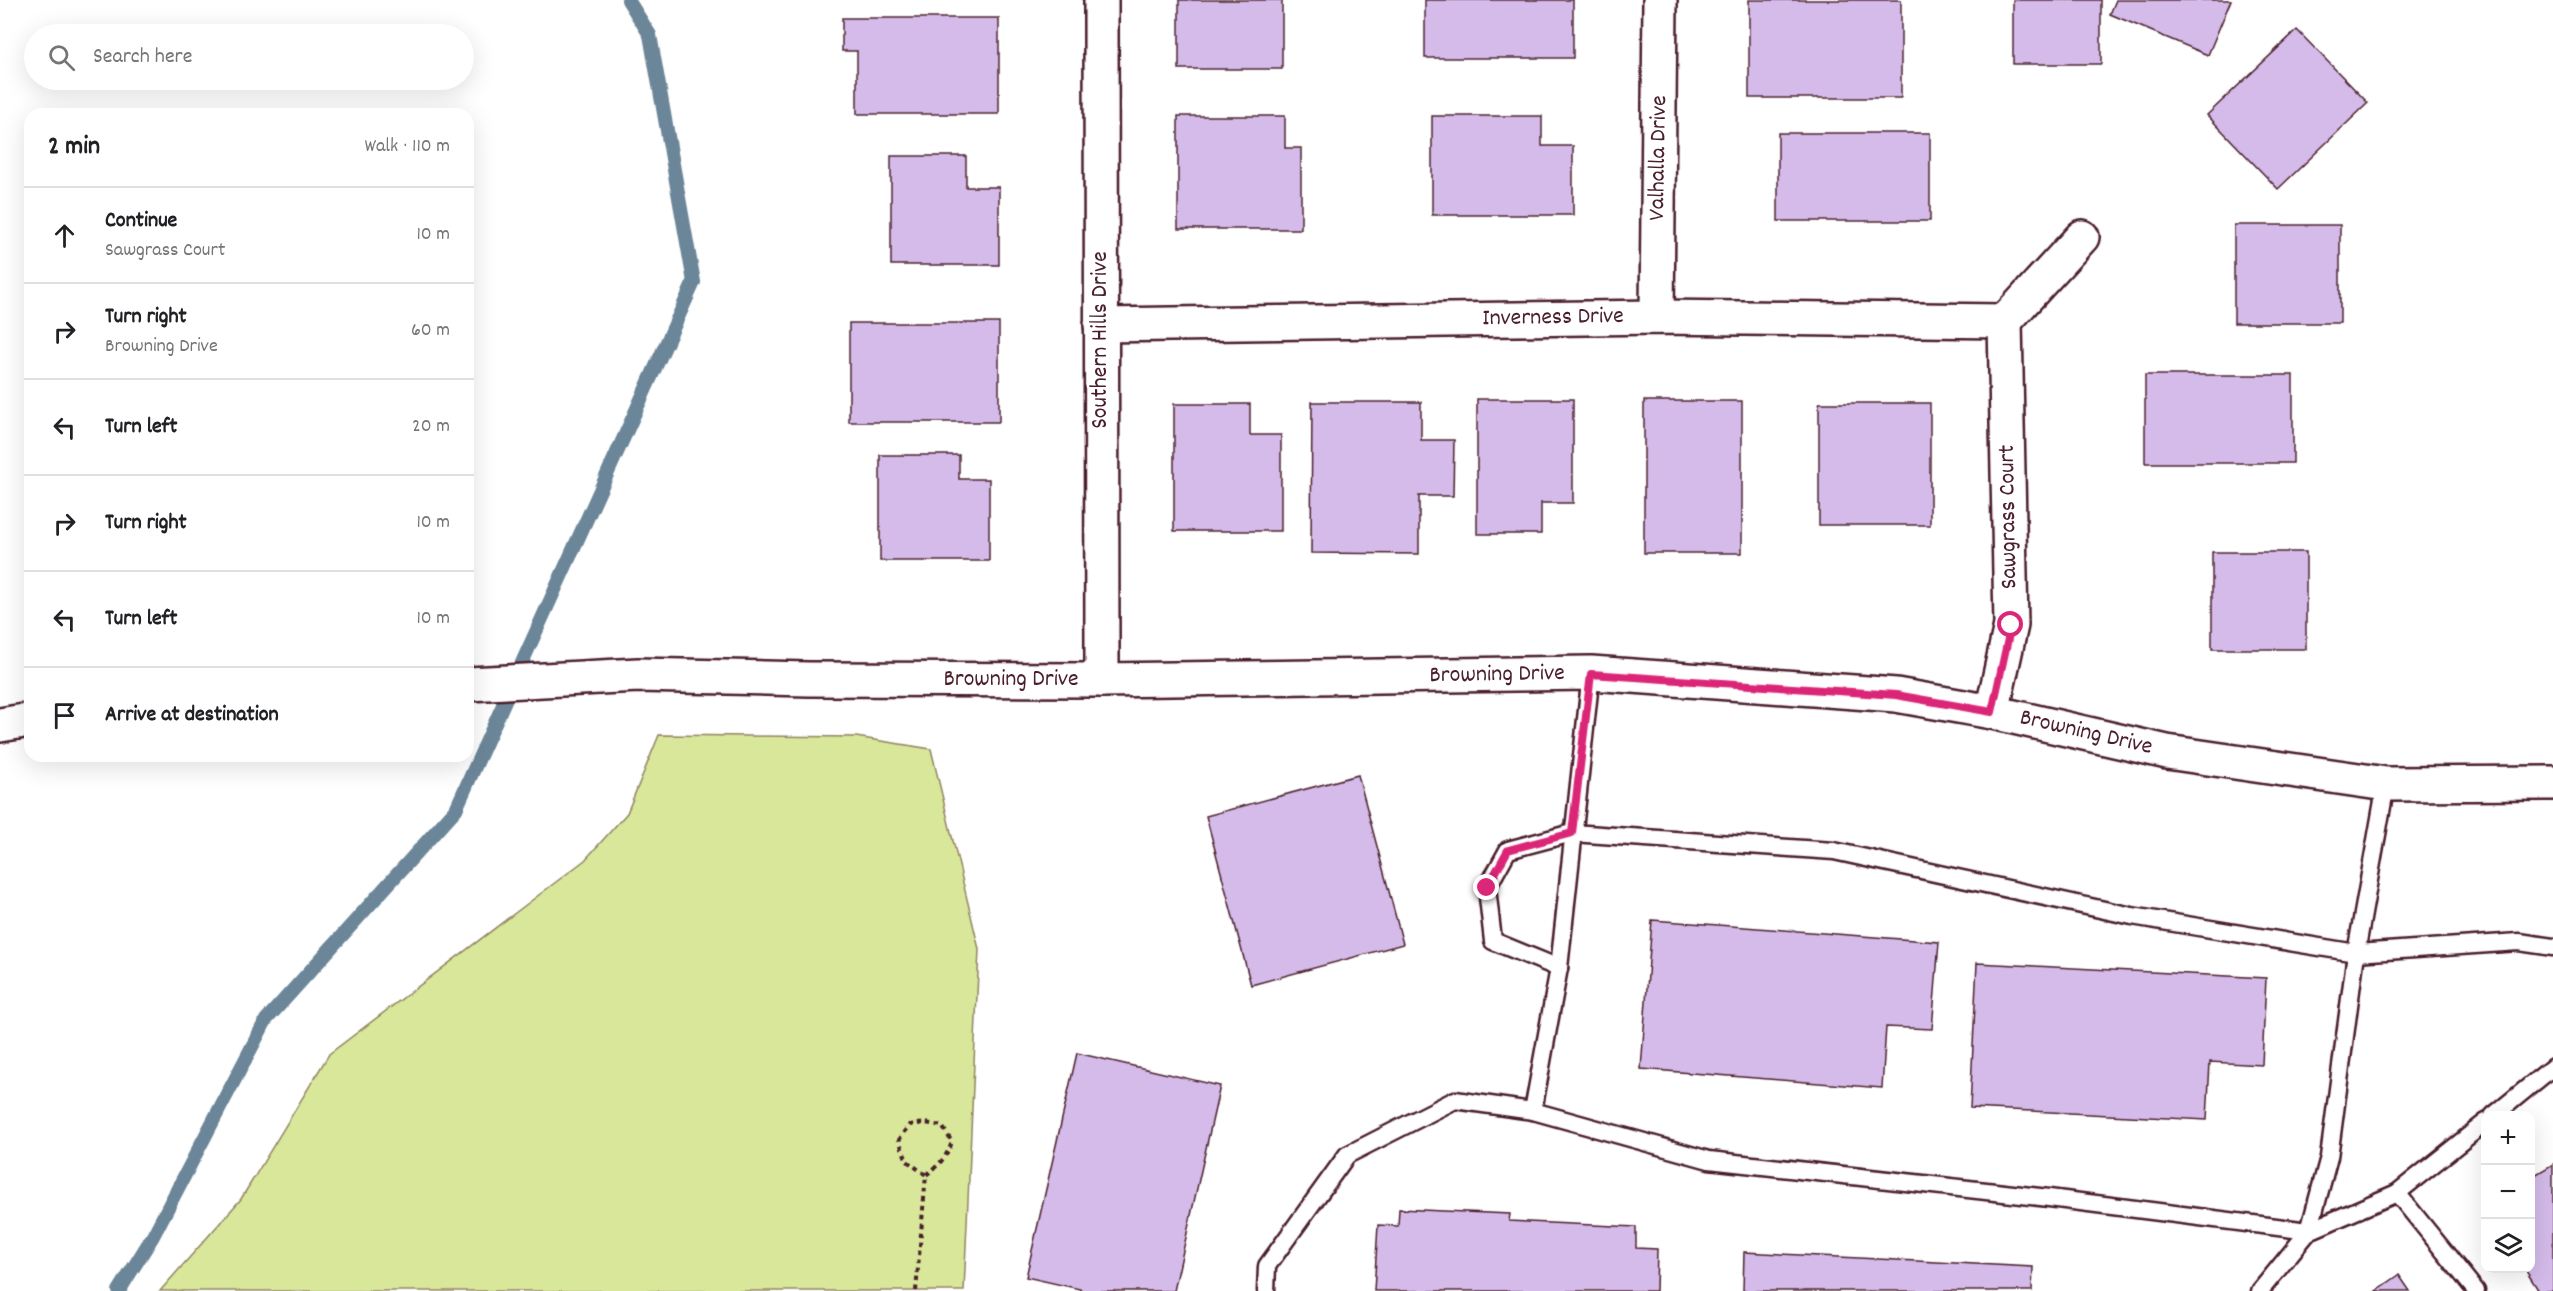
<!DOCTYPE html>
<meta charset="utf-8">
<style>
:root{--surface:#fff;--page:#f2f2f2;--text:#202124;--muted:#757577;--line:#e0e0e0}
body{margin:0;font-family:Dekko,sans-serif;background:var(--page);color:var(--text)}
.controls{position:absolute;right:18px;bottom:18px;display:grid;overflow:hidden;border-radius:12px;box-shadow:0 6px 24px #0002}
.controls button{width:54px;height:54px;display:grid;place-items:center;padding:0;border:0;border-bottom:2px solid var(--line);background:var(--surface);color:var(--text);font:30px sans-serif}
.stop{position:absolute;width:18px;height:18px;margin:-14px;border:4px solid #db2777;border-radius:50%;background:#fff}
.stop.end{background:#db2777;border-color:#fff;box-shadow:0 2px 6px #0008}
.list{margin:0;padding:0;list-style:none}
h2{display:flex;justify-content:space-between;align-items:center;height:78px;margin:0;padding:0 24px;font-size:26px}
h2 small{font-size:20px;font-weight:400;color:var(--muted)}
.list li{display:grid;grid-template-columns:39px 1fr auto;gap:18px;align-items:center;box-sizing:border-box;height:96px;padding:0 24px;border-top:2px solid var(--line)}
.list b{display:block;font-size:22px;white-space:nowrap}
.list p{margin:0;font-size:20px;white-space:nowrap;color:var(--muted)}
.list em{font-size:20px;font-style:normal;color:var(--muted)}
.icon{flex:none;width:33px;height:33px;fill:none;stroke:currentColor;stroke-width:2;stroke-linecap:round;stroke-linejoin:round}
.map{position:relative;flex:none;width:2553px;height:1291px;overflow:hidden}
.search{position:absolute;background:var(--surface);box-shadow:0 6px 24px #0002;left:24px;top:24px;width:450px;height:66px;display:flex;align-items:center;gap:15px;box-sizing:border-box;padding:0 21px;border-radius:33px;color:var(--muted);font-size:22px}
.panel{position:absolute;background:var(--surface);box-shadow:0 6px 24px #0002;left:24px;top:108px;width:450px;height:654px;border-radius:18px}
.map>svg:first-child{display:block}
.green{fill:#d8e79a;stroke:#918362;stroke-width:1.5}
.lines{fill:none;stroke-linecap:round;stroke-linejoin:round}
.stream{stroke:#6c8699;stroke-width:14}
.building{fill:#d4bbea;stroke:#4a1f2b;stroke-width:1.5}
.service-casing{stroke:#4a1f2b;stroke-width:21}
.minor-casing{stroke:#4a1f2b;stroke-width:38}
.tertiary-casing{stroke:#4a1f2b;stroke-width:38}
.path{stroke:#4a1f2b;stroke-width:4;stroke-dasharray:4.5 4.5;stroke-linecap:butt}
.service{stroke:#fff;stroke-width:16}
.minor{stroke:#fff;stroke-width:33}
.tertiary{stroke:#fff;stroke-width:33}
.route{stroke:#db2777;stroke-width:8}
.labels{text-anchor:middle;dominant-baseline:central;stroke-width:4.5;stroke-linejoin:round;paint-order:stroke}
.street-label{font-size:24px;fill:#4a1f2b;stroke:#fff}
</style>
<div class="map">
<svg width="2553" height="1291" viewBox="0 0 2553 1291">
<rect width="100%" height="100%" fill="#fff"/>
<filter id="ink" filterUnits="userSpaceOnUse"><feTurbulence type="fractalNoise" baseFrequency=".0167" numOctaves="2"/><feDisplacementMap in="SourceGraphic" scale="12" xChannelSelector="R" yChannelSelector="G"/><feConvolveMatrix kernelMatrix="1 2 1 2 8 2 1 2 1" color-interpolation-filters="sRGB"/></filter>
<g filter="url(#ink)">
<polygon class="green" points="659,735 856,737 931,749 979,949 964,1291 160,1291 241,1199 329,1054 585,860 627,813"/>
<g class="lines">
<polyline class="stream" points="119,1291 153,1236 266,1020 456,809 694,282 650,35 628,0"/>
</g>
<g class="building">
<rect x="1179" y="0" width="103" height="69"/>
<rect x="1425" y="0" width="148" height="58"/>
<rect x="1749" y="0" width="152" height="98"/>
<rect x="2013" y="0" width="88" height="64"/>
<polygon points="2116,0 2231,0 2208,55 2110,14"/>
<polygon points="842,18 999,18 999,114 857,114 857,51 842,51"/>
<polygon points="2297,30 2368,103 2278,189 2207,115"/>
<polygon points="1178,116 1285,116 1285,148 1301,148 1301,229 1178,229"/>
<polygon points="1432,116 1542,116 1542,146 1573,146 1573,215 1432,215"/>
<rect x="1778" y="133" width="152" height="88"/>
<polygon points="891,156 966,156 966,187 999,187 999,265 891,265"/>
<rect x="2234" y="225" width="106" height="98"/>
<rect x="849" y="323" width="150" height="99"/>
<rect x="2145" y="375" width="148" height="88"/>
<polygon points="1477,399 1573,399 1573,503 1541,503 1541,534 1477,534"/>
<rect x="1644" y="401" width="98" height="152"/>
<polygon points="1312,402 1421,402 1421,440 1454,440 1453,496 1419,496 1419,554 1311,553"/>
<rect x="1819" y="403" width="111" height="122"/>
<polygon points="1174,404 1250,404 1250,435 1281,435 1281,531 1174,531"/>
<polygon points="880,455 959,455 959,479 989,479 989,561 880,561"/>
<rect x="2212" y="552" width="94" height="97"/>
<polygon points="1358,775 1403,944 1251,985 1206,816"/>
<polygon points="1652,920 1939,942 1932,1029 1886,1027 1882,1088 1641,1069"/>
<polygon points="1977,963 2266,978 2262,1065 2210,1062 2207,1120 1970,1108"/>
<polygon points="1077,1053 1220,1086 1174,1291 1080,1291 1080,1289 1026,1277"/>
<polygon points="2553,1164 2553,1291 2539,1291 2524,1268 2530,1268 2530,1178"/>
<polygon points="1399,1209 1510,1214 1509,1221 1636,1227 1636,1248 1657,1249 1656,1291 1374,1291 1378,1225 1398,1226"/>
<polygon points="1744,1252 2033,1267 2032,1291 1743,1291"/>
<polygon points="2399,1275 2410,1291 2376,1291"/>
</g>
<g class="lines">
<g class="service-casing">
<g id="service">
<polyline points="1559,968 1493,941 1487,888 1508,850 1572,833 1834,851 2132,916 2356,953 2519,942 2553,947"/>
<polyline points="1533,1111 1559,968 1591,673"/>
<polyline points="2493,1116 2553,1067"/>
<polyline points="2397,1193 2476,1291"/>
<polyline points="1266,1291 1267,1266 1347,1155 1455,1100 1533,1111 1709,1160 2049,1198 2309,1231 2397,1193 2486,1122"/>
<polyline points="2260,1291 2309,1231 2329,1157 2356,953 2386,784"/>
</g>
</g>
<g class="minor-casing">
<g id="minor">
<polyline points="1101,0 1102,680"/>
<polyline points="1657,317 1660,0"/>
<polyline points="2005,321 2082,237"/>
<polyline points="1101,325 1657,317 2005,321"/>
<polyline points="1992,712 2011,625 2005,321"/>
</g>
</g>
<g class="tertiary-casing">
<g id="tertiary">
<polyline points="468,684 638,675 809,679 1102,680 1591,673 1896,695 1992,712 2167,752 2386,784 2553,783"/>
<polyline points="0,725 30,720"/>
</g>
</g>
<path class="path" d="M 916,1291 L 926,1175 C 939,1165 946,1158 952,1142 L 942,1126 L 925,1123 L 910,1125 L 899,1140 L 907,1161 L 926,1175"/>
<use href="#service" class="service"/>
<use href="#minor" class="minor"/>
<use href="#tertiary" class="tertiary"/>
</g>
</g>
<g class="lines" filter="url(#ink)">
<polyline class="route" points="1487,888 1508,850 1572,833 1591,674 1896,695 1992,712 2011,625"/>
</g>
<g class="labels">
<g class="street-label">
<text transform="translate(1659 158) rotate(-89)">Valhalla Drive</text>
<text transform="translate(1553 318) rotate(-1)">Inverness Drive</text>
<text transform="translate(1101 340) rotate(-90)">Southern Hills Drive</text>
<text transform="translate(2009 517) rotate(-91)">Sawgrass Court</text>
<text transform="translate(1497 675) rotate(-1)">Browning Drive</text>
<text x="1011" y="680">Browning Drive</text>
<text transform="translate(2086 733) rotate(13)">Browning Drive</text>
</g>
</g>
</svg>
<div class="controls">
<button>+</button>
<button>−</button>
<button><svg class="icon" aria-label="layers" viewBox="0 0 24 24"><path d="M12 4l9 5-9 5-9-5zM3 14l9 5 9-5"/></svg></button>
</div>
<div class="stop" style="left:2011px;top:625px"></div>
<div class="stop end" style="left:1487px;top:888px"></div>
<div class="search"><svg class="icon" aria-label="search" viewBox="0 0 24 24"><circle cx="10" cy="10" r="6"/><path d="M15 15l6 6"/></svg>Search here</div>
<section class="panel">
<h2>2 min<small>Walk · 110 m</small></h2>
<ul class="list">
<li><svg class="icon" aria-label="ahead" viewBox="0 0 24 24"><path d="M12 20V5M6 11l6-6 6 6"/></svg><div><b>Continue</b><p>Sawgrass Court</p></div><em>10 m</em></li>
<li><svg class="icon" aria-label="right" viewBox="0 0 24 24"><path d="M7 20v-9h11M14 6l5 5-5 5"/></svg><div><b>Turn right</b><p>Browning Drive</p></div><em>60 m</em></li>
<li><svg class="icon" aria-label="left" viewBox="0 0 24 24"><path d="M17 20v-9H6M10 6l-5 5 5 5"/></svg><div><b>Turn left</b></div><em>20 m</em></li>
<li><svg class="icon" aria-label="right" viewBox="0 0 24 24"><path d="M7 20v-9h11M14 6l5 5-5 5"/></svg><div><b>Turn right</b></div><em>10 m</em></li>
<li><svg class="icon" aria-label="left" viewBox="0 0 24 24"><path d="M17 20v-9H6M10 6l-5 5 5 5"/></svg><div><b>Turn left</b></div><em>10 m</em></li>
<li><svg class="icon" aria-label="arrive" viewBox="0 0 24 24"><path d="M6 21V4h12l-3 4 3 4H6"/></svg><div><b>Arrive at destination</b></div></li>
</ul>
</section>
</div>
